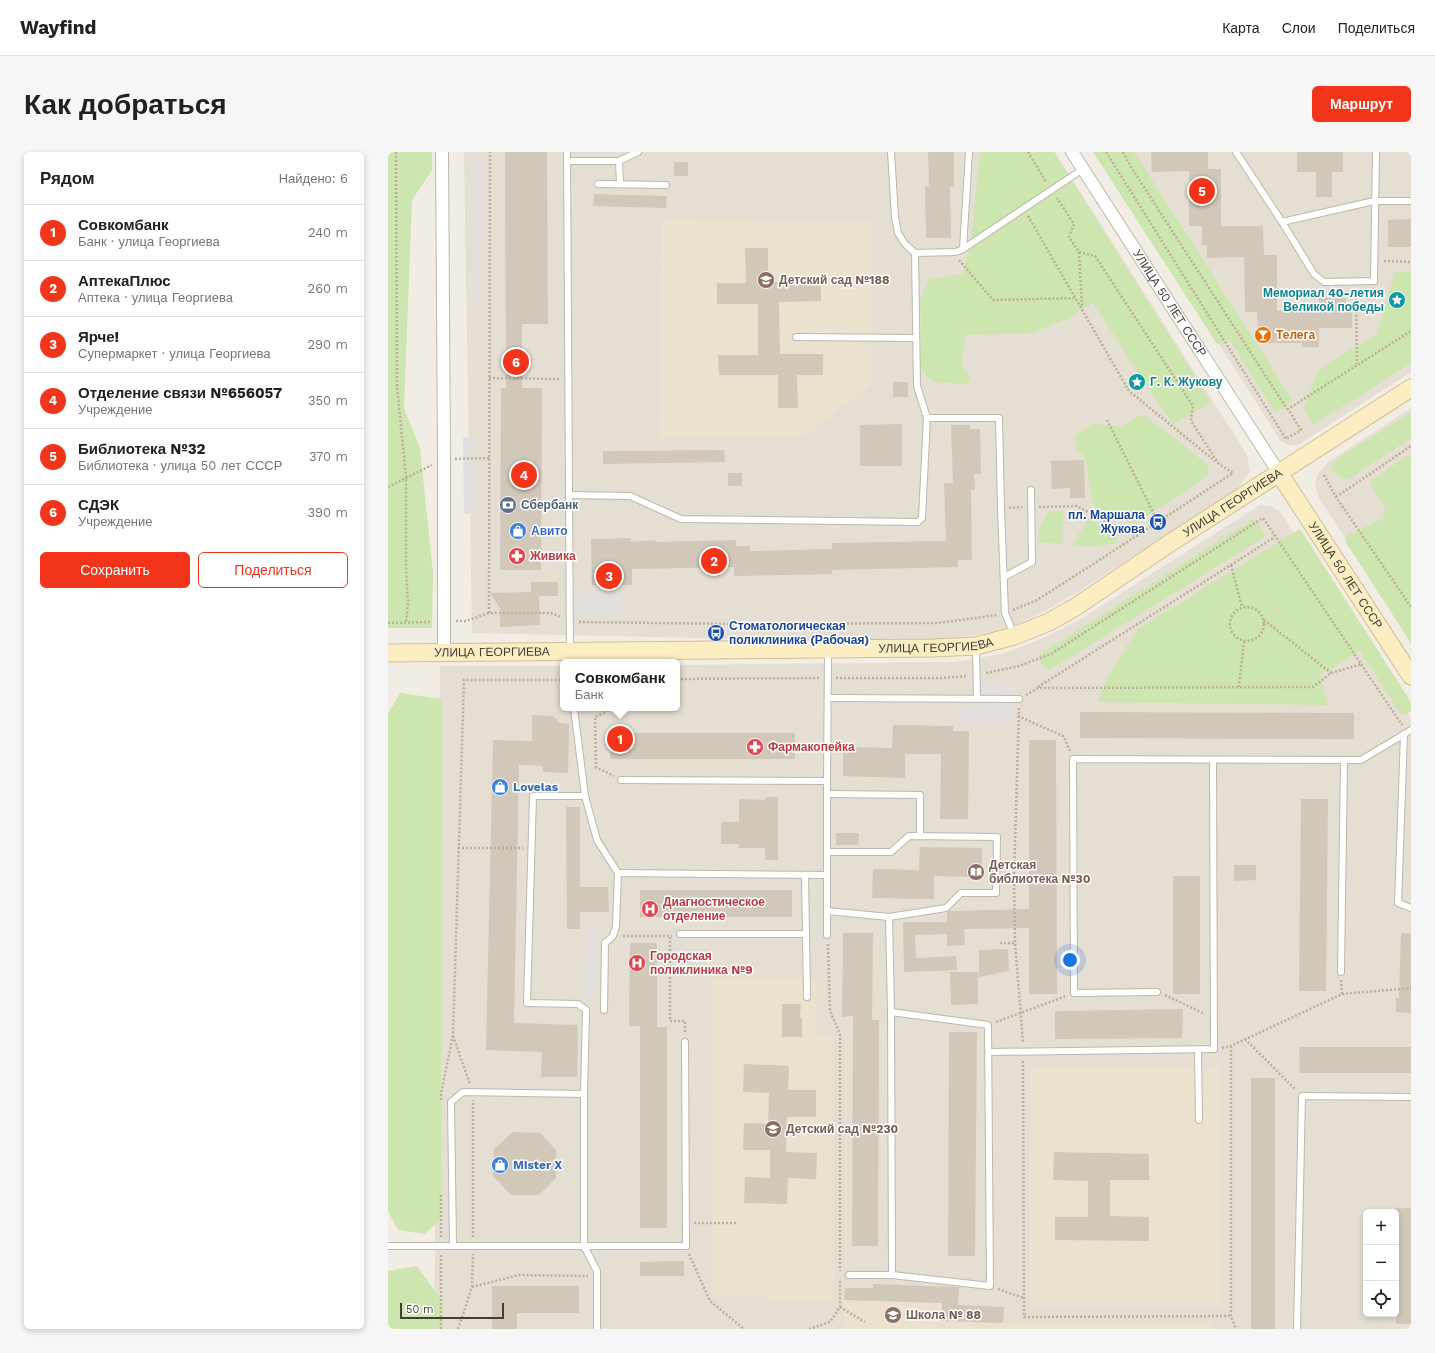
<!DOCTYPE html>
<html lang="ru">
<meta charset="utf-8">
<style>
:root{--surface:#fff;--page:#f6f6f6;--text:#202124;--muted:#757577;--line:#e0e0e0;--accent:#f2341b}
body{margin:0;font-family:"Work Sans",sans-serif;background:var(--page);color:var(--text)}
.controls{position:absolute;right:12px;bottom:12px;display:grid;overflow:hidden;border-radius:6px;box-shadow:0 2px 6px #0003}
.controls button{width:36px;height:36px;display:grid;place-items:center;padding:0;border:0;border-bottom:1px solid var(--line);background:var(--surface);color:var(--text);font:20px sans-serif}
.scale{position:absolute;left:12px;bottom:10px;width:104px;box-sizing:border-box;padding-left:4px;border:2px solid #433d34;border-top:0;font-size:11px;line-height:14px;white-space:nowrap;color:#433d34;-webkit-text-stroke:3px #fff;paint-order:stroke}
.you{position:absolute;left:682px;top:808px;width:14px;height:14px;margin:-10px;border:3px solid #fff;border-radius:50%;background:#1a73e8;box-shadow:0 0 0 6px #1a73e833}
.badge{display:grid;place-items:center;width:26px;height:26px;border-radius:50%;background:var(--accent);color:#fff;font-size:13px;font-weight:700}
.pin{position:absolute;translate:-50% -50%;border:2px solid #fff;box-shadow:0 1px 4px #0006}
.popup{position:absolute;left:172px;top:507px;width:120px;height:52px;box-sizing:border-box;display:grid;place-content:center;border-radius:6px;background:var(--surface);filter:drop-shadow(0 1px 3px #0005);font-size:13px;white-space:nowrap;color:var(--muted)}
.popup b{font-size:15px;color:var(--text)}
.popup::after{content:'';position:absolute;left:50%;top:100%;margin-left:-8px;border:8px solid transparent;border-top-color:var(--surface)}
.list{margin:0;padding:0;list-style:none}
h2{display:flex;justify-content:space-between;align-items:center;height:52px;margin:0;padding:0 16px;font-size:17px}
h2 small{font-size:13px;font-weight:400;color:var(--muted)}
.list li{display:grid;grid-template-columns:26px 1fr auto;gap:12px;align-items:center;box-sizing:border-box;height:56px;padding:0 16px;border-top:1px solid var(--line)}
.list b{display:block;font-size:15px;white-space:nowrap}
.list p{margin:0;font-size:13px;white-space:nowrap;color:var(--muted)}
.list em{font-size:13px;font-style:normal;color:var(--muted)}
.actions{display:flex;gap:8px;padding:12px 16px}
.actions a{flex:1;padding:9px 0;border:1px solid var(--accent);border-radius:6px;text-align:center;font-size:14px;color:var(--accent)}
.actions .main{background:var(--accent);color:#fff}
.icon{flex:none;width:22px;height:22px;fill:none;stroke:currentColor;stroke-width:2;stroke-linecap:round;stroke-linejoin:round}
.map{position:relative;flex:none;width:1023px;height:1177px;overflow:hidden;border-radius:6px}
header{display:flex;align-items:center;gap:24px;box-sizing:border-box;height:56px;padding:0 20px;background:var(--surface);border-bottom:1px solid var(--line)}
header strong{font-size:19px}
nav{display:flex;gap:22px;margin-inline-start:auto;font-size:14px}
.intro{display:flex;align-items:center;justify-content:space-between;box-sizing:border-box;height:96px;padding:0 24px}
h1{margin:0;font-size:28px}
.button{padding:10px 18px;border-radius:6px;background:var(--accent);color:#fff;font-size:14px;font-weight:700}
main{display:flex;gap:24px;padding:0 24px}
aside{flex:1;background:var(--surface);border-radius:6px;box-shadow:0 2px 6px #0003}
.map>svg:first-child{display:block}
.residential{fill:#e5ded2;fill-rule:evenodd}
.education{fill:#eae1ce}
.green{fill:#cde5ae}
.parking{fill:#e2dfdc}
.building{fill:#d2c8ba}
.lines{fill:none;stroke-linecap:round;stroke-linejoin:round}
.lane-casing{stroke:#bfb7aa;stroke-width:8}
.street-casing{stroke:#bfb7aa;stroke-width:14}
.secondary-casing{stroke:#d0bf95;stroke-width:19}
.path{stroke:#bdaf99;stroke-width:2.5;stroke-dasharray:2 2;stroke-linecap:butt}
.lane{stroke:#fff;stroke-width:6}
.street{stroke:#fff;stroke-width:12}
.secondary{stroke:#fcedc3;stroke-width:17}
.labels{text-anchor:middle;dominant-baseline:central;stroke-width:3;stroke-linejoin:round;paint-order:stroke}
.education-label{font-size:12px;font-weight:bold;fill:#785e54;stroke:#fff;text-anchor:start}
.culture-label{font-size:12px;font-weight:bold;fill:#0d838f;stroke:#fff;text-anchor:end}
.street-label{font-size:12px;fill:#433d34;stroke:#fff}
.food-label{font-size:12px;font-weight:bold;fill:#c56008;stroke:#fff;text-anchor:start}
.service-label{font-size:12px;font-weight:bold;fill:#4e5e75;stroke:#fff;text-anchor:start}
.transit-label{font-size:12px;font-weight:bold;fill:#164399;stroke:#fff;text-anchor:end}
.shop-label{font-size:12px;font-weight:bold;fill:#366cbe;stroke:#fff;text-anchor:start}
.health-label{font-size:12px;font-weight:bold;fill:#be3a42;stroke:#fff;text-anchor:start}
</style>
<header>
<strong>Wayfind</strong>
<nav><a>Карта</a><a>Слои</a><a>Поделиться</a></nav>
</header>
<div class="intro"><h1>Как добраться</h1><a class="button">Маршрут</a></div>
<main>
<aside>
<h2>Рядом<small>Найдено: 6</small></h2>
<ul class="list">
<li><span class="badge">1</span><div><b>Совкомбанк</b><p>Банк · улица Георгиева</p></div><em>240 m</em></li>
<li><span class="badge">2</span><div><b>АптекаПлюс</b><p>Аптека · улица Георгиева</p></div><em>260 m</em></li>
<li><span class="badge">3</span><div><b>Ярче!</b><p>Супермаркет · улица Георгиева</p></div><em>290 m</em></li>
<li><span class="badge">4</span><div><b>Отделение связи №656057</b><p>Учреждение</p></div><em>350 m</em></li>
<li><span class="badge">5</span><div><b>Библиотека №32</b><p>Библиотека · улица 50 лет СССР</p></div><em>370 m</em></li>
<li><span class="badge">6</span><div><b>СДЭК</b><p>Учреждение</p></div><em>390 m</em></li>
</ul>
<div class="actions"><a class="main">Сохранить</a><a>Поделиться</a></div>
</aside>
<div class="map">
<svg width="1023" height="1177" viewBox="0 0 1023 1177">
<rect width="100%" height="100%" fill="#f1ede4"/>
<g class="residential">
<polygon points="76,0 667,0 859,303 862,320 850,336 690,440 657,459 625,474 588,483 550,488 440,489 84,481"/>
<polygon points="709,0 1023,0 1023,220 910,293 900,293 892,288"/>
<polygon points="1023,256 1023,486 931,346 927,332 930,321 940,310"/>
<path d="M 872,353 L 883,354 L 893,361 L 1023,566 L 1023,1177 L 46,1177 L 52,514 L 175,514 L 175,556 L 289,556 L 289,513 L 567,510 L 613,502 L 653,487 L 691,468 ZM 978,1060 L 1008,1060 L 1008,1162 L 978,1162 Z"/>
</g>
<g class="education">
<polygon points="274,67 484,70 483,233 417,285 271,285"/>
<polygon points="325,826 429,826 429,883 446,883 446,1150 379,1150 378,1144 325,1143"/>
<polygon points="642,915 832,915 833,1156 642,1156"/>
<polygon points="456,1148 554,1151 554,1169 615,1171 824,1171 824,1177 456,1177"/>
</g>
<g class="green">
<polygon points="0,0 44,0 44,18 24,48 16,256 32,296 45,421 44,476 0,476"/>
<polygon points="592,0 666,0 823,250 785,273 705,151 678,167 643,181 578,183 574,204 575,216 582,225 579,232 544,230 532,217 534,174 532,149 540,127 575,122 583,89"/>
<path d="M 705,0 L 746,0 L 905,249 L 889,260 L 886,259 L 842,188 C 837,188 834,192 829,192 Z"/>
<polygon points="1007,120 1023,120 1023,211 925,273 916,255 932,216 989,183"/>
<polygon points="1023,261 1023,286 961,327 950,324 943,316 950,306"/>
<polygon points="756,263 820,313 820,322 797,340 750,369 743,371 706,355 696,303 689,298 687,283 705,272 734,274 749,264"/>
<polygon points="1023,302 1023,491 957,389 960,383 995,367 997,356 983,335 983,329"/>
<path d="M 660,359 L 675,359 L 674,393 C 665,390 659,391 649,391 L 653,374 Z"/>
<polygon points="701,366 725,377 729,391 705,395 684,393"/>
<polygon points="866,367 878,384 660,519 649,504"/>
<polygon points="912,377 1023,550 1023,559 1014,564 972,499 931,524 941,553 712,550 710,548 723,519 749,478"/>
<polygon points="12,541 54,547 53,1066 37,1082 10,1078 0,1059 0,562"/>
<polygon points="29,1114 54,1149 54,1177 0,1177 0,1119"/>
</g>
<g class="parking">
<polygon points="83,0 94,0 92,156 81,155"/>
<polygon points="75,285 88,285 88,362 76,362"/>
<rect x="187" y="441" width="47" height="24"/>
<polygon points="592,532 628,532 628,572 570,572 570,556 592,556"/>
<polygon points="199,776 209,776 208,843 198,843"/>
</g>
<g class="building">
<polygon points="117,0 159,0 160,172 134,172 134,236 154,236 153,418 112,418 113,236 118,236"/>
<polygon points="540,0 566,0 566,35 562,35 563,86 538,86 537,34 541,34"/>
<polygon points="763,0 820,0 820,17 833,17 833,74 875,74 876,103 889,103 889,159 931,159 931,146 958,146 958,160 964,160 964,176 931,176 931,195 914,195 914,191 875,191 875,178 870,179 869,160 857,160 856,105 819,106 819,93 814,93 814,74 801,74 801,19 764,20"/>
<polygon points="909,0 955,0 955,20 944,20 944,45 928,45 928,20 909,20"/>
<rect x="286" y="10" width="14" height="14"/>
<polygon points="206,42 279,44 278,56 205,54"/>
<polygon points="1023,67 1023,95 1000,95 1000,68"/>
<polygon points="357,96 380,96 380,130 433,129 433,149 391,150 392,202 435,202 435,223 409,223 410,256 390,256 390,223 331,223 330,203 370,203 370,152 329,152 329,131 358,131"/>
<rect x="505" y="230" width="15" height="15"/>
<polygon points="514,272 514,314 472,314 472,273"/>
<polygon points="563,273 582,273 582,277 592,277 593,322 586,322 587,338 583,338 584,408 570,408 570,415 444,418 444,422 346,424 346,415 244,417 244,433 204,433 203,387 243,386 243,390 267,388 268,390 348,388 348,394 362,394 362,399 444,397 444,391 558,389 556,331 565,331"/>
<polygon points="336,298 337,310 215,312 215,299"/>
<polygon points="696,308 697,346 682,346 682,336 664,337 663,309"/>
<rect x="340" y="321" width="14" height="13"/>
<polygon points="143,430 170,430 170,444 151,444 152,473 112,475 112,456 102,441 143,440"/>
<polygon points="692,560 966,561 966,587 692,586"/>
<polygon points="144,563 165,564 172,571 181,572 180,621 155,620 155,614 131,613 126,871 190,873 189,925 153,925 154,900 98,898 105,588 144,589"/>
<polygon points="505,573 565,574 565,579 581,579 580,667 552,667 553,602 517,602 517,626 455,624 455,595 504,596"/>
<rect x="222" y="581" width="185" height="26"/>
<polygon points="641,588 668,588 669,842 641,842 641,776 576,777 577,793 559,794 559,782 527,783 528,806 568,804 569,818 516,820 515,770 559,770 559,760 562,759 641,757"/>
<polygon points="377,645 390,645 390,708 377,708 377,696 351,696 351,692 333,692 333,670 351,670 351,647 377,648"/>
<polygon points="913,647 940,647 938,839 911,839"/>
<polygon points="178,655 192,655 192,735 220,735 221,760 192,760 192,777 179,777"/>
<polygon points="448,681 471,681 470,693 448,693"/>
<polygon points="532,695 594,696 594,725 546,724 546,747 484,746 485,717 531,718"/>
<polygon points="846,713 868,713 868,728 846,729"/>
<rect x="785" y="724" width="27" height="118"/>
<rect x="252" y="738" width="152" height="27"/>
<polygon points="455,781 485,781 484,868 491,868 490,1094 464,1094 465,864 454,865"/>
<polygon points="1013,781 1023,782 1023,861 1008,860 1008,846 1011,846"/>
<polygon points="242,791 269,791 269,875 279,875 279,1076 252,1076 252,874 241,874"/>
<polygon points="620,797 621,819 591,825 591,798"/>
<polygon points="562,820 590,820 590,852 563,853"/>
<polygon points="394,852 413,852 412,865 414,866 414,885 394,885"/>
<polygon points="795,857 794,886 667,887 667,859"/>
<polygon points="561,880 589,880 587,1104 560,1104"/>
<polygon points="911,895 1023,895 1023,921 912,921"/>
<polygon points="356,912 401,914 400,938 428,938 428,965 399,965 398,1000 429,1001 428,1027 400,1026 399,1052 356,1051 357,1025 382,1026 382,998 355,998 356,971 380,972 381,941 355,940"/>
<rect x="863" y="926" width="24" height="251"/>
<polygon points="125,980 152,981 168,998 168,1026 151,1043 123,1043 105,1024 106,997"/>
<polygon points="666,1000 761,1002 761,1028 722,1028 722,1064 761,1065 761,1089 667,1088 667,1065 700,1065 700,1029 665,1028"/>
<rect x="1008" y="1056" width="15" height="116"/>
<polygon points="296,1109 296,1124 252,1124 252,1110"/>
<polygon points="485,1132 571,1135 570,1153 616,1155 615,1171 554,1169 554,1151 456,1148 457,1136 485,1136"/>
<polygon points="104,1134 191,1134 191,1161 129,1161 129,1177 104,1177"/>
</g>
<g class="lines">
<g class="lane-casing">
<g id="lane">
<polyline points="179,0 182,510"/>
<polyline points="503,0 507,65 510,81 517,92 527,101 568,100 575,97 695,17"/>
<polyline points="848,0 894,70 986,49 1023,49"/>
<polyline points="179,9 231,9 250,0"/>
<polyline points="231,9 232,32"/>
<polyline points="210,32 278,33"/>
<polyline points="894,70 926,122 936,130 986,129 988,0"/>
<polyline points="575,97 581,0"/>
<polyline points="527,101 529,234 539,266"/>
<polyline points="408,185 528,186"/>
<polyline points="181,343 242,344 293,367 530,370 534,366 539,266 611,266 613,356 617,461 626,483"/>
<polyline points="616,425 644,410 643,338"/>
<polyline points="588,495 589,547"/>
<polyline points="441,546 631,547"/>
<polyline points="1016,582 1010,751 1023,756"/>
<polyline points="233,628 439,629"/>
<polyline points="439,642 532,643 532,684"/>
<polyline points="197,644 209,688 230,721"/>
<polyline points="439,700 503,700 521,684 609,685 608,741 573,741 558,756 501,765 439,759"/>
<polyline points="501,765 503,860 504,1123 602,1134 600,873 503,860"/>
<polyline points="292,782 418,782 417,723"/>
<polyline points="418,782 419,845"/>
<polyline points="439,783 439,629 440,498"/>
<polyline points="953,820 956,608"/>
<polyline points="769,840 686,841 685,607 973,608 1023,578"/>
<polyline points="216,858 217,791 225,784 228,774 230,721 439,723"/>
<polyline points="810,898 811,968"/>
<polyline points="601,900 826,897 825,608"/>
<polyline points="196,942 196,1094 209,1119 209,1177"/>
<polyline points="65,1093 63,950 75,940 196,942 198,858 190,852 139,851 145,644 197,644 186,556"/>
<polyline points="0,1094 298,1094 297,890"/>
<polyline points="461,1123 504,1123"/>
<polyline points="909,1177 914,944 1023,945"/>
</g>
</g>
<g class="street-casing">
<g id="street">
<polyline points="54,0 56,307 56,501"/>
<path id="s1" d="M 684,0 L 891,321"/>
</g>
</g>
<g class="secondary-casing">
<g id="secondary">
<path id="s2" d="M 891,321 L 1023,524"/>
<path id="s3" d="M 0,501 L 546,496 L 588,494 L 626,484 L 661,470 L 689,454 L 782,391 L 1023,236"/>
</g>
</g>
<g class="path">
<polyline points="8,0 9,234 18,325 18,418 20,450 18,471"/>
<polyline points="640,0 658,30"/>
<polyline points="718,0 898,287 913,278 900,257 1023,179"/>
<polyline points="735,0 743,15 899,257"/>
<polyline points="640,64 741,239 827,309"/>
<polyline points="691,100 694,156"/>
<polyline points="571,108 605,148 688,146"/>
<polyline points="996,109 1023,110"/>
<polyline points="968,139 969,212"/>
<polyline points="101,226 171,227"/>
<polyline points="719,268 770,370"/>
<polyline points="67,307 101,306"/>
<polyline points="936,323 948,345 1023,455"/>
<polyline points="0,335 44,313"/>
<polyline points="948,345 1023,294"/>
<polyline points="651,355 688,354 749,384"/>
<polyline points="621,356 634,355"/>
<polyline points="843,413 854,455"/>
<circle cx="859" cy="472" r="17"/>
<polyline points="625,458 649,448 710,409 845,321 830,311 803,269 805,254 707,104 691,100 681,85 686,72 669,46"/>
<polyline points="101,461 102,0"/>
<polyline points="876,468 943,521"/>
<polyline points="68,469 78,469 101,461 163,461 173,465"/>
<polyline points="191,470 350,472 550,471 609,463"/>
<polyline points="0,471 43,470"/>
<polyline points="598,521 631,514 663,502 875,366 1014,573"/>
<polyline points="448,526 553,526 579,524"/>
<polyline points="289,527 431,526"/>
<polyline points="650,535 887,385"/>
<polyline points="851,535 856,489"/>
<polyline points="638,543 650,536 925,535 943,521 974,512"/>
<polyline points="631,556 626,726 627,791 635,890"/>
<polyline points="630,564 675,584 682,599"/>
<polyline points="207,615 226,624"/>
<polyline points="208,616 207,565 225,556"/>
<polyline points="70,696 135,696"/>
<polyline points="235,784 284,784"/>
<polyline points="282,785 282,869 297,869 297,881"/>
<polyline points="612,791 627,791"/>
<polyline points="440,792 442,859 452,882 452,1119"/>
<polyline points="953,828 954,842"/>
<polyline points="777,843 817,862"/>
<polyline points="608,870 678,844"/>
<polyline points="65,884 82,932"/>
<polyline points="857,887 908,938"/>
<polyline points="843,894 843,1164 848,1177"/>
<polyline points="834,896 843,894 954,842 1023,836"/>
<polyline points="635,909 636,1165 843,1164"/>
<polyline points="53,948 53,942 65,883 76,528 175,528"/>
<polyline points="53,1043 53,1086"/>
<polyline points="306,1071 348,1071"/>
<polyline points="85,1085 85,948"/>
<polyline points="301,1102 322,1149 356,1177"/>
<polyline points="53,1103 53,1177"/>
<polyline points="84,1135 131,1123 200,1124"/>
<polyline points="610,1137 636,1146"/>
<polyline points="452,1155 477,1170"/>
<polyline points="70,1177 84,1135 85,1102"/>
<polyline points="421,1177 442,1170 452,1155 452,1128"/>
</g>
<use href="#lane" class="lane"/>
<use href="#street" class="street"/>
<use href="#secondary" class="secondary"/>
</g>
<defs>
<g id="school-disc" transform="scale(0.9)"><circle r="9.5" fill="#8d6e63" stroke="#fff"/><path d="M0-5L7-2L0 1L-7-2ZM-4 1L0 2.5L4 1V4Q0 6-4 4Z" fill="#fff"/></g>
<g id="sight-disc" transform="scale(0.9)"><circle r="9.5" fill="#0f9aa8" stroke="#fff"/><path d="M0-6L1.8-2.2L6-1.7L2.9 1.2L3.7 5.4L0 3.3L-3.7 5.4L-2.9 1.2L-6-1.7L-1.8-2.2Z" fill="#fff"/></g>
<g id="bar-disc" transform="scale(0.9)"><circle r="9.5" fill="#e8710a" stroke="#fff"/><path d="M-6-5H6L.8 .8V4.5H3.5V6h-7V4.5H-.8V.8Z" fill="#fff"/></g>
<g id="bank-disc" transform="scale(0.9)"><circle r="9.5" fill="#5c6f8a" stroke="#fff"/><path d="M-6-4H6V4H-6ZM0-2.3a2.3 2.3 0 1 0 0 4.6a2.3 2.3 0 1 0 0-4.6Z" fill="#fff"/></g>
<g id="bus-disc" transform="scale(0.9)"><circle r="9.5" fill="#1a4fb4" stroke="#fff"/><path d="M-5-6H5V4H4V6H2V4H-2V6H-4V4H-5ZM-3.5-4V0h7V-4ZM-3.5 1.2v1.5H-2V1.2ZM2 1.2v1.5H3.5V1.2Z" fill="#fff"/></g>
<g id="shop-disc" transform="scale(0.9)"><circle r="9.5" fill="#3f7fe0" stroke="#fff"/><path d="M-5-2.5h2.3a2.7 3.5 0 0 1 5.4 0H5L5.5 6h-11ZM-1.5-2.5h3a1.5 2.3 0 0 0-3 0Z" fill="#fff"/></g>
<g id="pharmacy-disc" transform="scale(0.9)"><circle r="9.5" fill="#e0444e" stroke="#fff"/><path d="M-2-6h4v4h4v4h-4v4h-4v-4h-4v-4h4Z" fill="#fff"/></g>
<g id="library-disc" transform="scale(0.9)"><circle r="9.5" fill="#8d6e63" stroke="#fff"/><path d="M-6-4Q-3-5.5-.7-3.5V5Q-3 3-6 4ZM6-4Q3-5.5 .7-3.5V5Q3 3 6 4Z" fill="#fff"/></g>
<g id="hospital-disc" transform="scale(0.9)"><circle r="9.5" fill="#e0444e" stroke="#fff"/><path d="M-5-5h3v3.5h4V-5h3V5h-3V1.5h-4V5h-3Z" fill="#fff"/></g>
</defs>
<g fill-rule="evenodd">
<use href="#school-disc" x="378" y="128"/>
<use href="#sight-disc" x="1009" y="148"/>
<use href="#bar-disc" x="875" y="183"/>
<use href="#sight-disc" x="749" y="230"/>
<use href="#bank-disc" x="120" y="353"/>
<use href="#bus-disc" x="770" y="370"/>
<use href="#shop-disc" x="130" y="379"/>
<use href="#pharmacy-disc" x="129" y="404"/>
<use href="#bus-disc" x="328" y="481"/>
<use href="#pharmacy-disc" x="367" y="595"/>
<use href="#shop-disc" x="112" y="635"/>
<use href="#library-disc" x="588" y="720"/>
<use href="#hospital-disc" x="262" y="757"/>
<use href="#hospital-disc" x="249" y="811"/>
<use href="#school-disc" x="385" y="977"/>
<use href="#shop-disc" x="112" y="1013"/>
<use href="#school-disc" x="505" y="1163"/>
</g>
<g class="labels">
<g class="education-label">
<text x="391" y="128">Детский сад №188</text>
<text x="601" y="713">Детская<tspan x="601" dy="14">библиотека №30</tspan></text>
<text x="398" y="977">Детский сад №230</text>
<text x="518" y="1163">Школа № 88</text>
</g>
<g class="culture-label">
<text x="996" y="141">Мемориал 40-летия<tspan x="996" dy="14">Великой победы</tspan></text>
<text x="762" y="230" text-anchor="start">Г. К. Жукову</text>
</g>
<g class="street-label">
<text stroke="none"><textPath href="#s1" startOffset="180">УЛИЦА 50 ЛЕТ СССР</textPath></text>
<text stroke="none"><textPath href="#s3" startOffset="884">УЛИЦА ГЕОРГИЕВА</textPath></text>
<text stroke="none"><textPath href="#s2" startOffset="122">УЛИЦА 50 ЛЕТ СССР</textPath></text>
<text stroke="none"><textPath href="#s3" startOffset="548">УЛИЦА ГЕОРГИЕВА</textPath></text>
<text stroke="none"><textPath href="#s3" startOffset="104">УЛИЦА ГЕОРГИЕВА</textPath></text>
</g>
<g class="food-label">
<text x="888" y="183">Телега</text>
</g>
<g class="service-label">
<text x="133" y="353">Сбербанк</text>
</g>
<g class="transit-label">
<text x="757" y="363">пл. Маршала<tspan x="757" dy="14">Жукова</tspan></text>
<text x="341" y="474" text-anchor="start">Стоматологическая<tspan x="341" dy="14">поликлиника (Рабочая)</tspan></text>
</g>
<g class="shop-label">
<text x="143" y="379">Авито</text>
<text x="125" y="635">Lovelas</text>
<text x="125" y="1013">Mister X</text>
</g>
<g class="health-label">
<text x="142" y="404">Живика</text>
<text x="380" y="595">Фармакопейка</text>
<text x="275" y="750">Диагностическое<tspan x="275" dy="14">отделение</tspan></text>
<text x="262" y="804">Городская<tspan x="262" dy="14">поликлиника №9</tspan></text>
</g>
</g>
</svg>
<div class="controls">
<button>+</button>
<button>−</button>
<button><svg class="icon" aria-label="locate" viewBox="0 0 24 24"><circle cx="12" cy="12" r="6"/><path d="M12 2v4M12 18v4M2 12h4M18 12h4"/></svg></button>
</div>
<div class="scale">50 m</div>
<div class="you"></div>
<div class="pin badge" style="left:232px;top:587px">1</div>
<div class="popup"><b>Совкомбанк</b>Банк</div>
<div class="pin badge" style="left:326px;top:409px">2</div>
<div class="pin badge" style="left:221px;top:424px">3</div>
<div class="pin badge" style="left:136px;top:323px">4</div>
<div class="pin badge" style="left:814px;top:39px">5</div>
<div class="pin badge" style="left:128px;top:210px">6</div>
</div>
</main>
